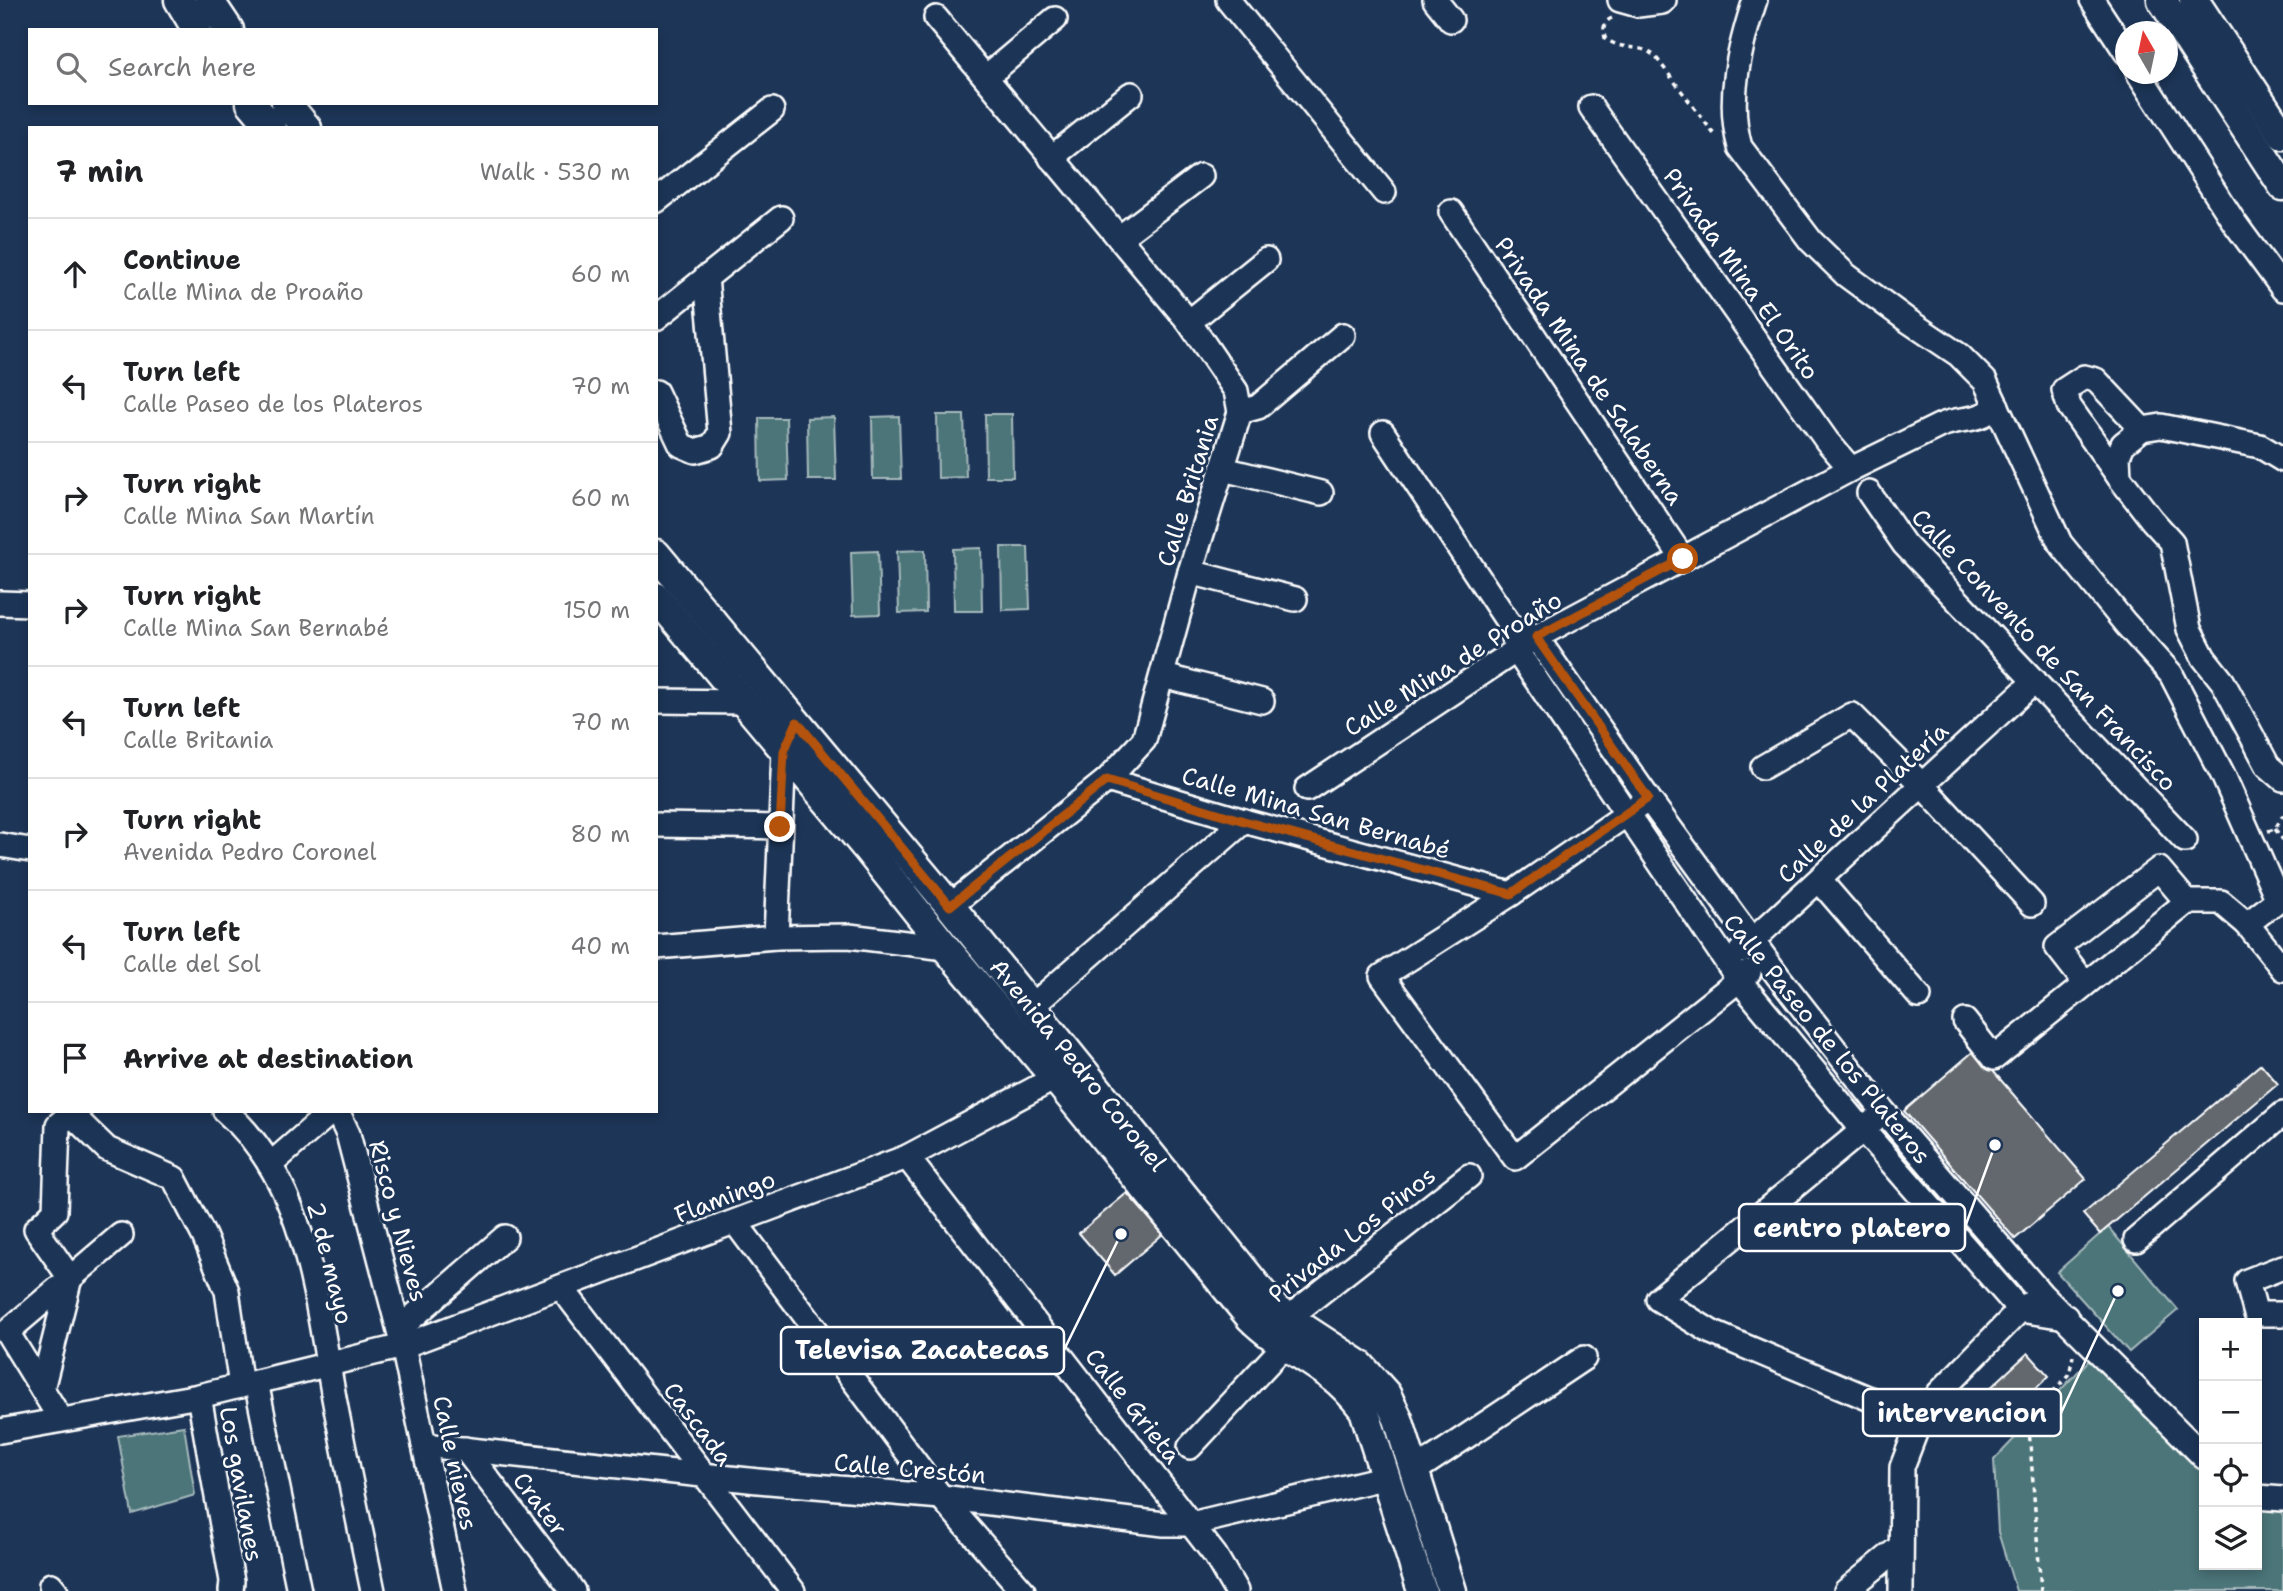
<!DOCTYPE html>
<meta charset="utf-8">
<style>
:root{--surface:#fff;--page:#f2f2f2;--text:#202124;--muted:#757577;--line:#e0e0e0}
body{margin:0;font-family:"Shantell Sans",sans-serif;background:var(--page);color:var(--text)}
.controls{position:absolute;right:21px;bottom:21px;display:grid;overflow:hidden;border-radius:0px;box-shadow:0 4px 10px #0003}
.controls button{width:63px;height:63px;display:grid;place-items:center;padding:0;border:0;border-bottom:2px solid var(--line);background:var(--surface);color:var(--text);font:35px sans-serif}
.compass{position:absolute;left:2115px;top:21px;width:63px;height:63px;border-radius:50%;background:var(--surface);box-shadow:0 4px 10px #0003;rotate:351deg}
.stop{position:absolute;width:21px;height:21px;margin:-16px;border:5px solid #b45309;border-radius:50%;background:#fff}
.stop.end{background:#b45309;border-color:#fff;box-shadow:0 2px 7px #0008}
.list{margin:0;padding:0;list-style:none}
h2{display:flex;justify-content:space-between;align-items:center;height:91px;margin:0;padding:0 28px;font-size:30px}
h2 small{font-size:23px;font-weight:400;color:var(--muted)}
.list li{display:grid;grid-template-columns:46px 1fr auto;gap:21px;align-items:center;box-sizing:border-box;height:112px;padding:0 28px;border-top:2px solid var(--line)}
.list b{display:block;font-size:26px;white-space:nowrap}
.list p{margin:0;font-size:23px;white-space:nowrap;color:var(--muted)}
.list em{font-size:23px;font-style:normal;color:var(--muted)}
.icon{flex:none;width:38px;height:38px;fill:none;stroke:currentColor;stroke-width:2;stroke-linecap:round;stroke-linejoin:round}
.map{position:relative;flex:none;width:2283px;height:1591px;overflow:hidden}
.search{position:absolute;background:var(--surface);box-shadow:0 4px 10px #0003;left:28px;top:28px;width:630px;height:77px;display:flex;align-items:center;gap:18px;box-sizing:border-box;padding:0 24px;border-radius:0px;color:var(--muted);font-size:26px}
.panel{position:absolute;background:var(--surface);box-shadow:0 4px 10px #0003;left:28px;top:126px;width:630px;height:987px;border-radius:0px}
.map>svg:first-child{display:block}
.green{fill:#4c7579;stroke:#a6babc;stroke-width:2}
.building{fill:#62676d;stroke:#fff;stroke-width:2}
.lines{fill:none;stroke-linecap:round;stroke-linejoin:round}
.minor-casing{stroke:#fff;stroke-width:28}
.major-casing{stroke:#fff;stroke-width:33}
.path{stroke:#fff;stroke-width:3.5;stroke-dasharray:5 5;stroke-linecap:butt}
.minor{stroke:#1d3557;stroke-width:23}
.major{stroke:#1d3557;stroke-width:28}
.route{stroke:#b45309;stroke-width:9}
.labels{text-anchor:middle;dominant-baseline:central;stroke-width:6;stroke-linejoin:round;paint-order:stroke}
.street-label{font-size:24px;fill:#fff;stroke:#1d3557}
.leader{fill:none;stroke:#fff;stroke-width:2.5}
.callout-dot{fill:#fff;stroke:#1d3557;stroke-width:2.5}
.callout{fill:#1d3557;stroke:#fff;stroke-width:2.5}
.callout-label{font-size:26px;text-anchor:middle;font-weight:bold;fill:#fff}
</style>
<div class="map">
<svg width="2283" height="1591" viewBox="0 0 2283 1591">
<rect width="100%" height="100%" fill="#1d3557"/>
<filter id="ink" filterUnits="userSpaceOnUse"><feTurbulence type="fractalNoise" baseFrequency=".0143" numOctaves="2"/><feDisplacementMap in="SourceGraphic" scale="14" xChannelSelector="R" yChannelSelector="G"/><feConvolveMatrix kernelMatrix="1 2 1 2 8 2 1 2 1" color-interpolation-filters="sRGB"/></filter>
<g filter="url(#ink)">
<g class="green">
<polygon points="985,414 1012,414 1013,477 986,477"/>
<polygon points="937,415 964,415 966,477 938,478"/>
<polygon points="899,416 901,479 873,479 872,417"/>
<polygon points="834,417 836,480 808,480 807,418"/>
<polygon points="759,418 786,418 788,480 760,481"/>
<polygon points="1001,547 1028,547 1030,609 1002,610"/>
<polygon points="981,548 982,611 954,611 953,549"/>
<polygon points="925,550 926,612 899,613 897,551"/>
<polygon points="878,551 880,614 853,615 851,552"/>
<polygon points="2108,1227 2178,1310 2129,1352 2057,1272"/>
<polygon points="2093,1356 2204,1466 2204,1565 2257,1565 2257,1503 2283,1506 2283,1591 2016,1591 1998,1532 1994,1460"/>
<polygon points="184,1426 195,1495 132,1514 118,1436"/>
</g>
<g class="building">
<polygon points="1975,1050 2086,1179 2015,1239 1904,1111"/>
<polygon points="2261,1064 2278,1084 2100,1234 2083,1214"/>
<polygon points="1127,1193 1163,1234 1115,1275 1079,1233"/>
<polygon points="2028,1353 2049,1376 1994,1428 1973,1404"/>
</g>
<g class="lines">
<g class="minor-casing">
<g id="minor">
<polyline points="1228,0 1384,192"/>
<polyline points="1435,0 1451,20"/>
<polyline points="1620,0 1638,5 1662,2 1664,0"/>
<path d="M 1755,0 C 1740,46 1726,99 1740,147 L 1811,241 L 1846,275 L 1907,320 L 1959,355 L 1985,381 L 2060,543 L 2125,623 L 2171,674 L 2223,775 L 2278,900 L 2247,924 L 2283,969"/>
<polyline points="2092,0 2126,52"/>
<polyline points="936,18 1189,322 1236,391 1240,412 1190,572 1144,740 1107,780 950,906"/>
<polyline points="2139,74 2234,222 2283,289"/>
<polyline points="986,77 1055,19"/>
<polyline points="1591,107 1827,441 1851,469"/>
<polyline points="1051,158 1131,94"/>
<polyline points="656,201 772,110"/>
<polyline points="1451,212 1683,559"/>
<polyline points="1119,238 1201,176"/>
<polyline points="656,318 781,218"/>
<polyline points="1189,322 1266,260"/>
<polyline points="656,392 681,445 695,451 712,446 720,433 706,277"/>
<polyline points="1240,412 1258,407 1343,335"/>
<polyline points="1383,433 1510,625 1516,650 1739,980 1863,1130 2020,1310 2066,1317"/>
<polyline points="2283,460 2260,446 2161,426 2142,429 2123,444 2118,456 2119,477 2152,520 2172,542 2189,629 2204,658 2223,682 2268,766 2283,779"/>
<polyline points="1223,469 1321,493"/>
<polyline points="2119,477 2069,406 2064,390 2084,377 2096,380 2142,429"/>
<polyline points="1869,493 1904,544 2185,840"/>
<polyline points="1190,572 1295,599"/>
<polyline points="0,603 30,604"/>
<polyline points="1510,625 1536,637 1648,798 1778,976 1884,1112 2042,1295 2204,1457"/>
<polyline points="1163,676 1262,701"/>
<polyline points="656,701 744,702"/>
<polyline points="1763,767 1852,715 1921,784 2032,904"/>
<polyline points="1107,780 1244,821 1511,894"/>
<path d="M 1307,789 L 1536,637 L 1851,469 L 1939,426 C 1964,415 1973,425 1997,406"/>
<polyline points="1640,805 1511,894 1382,976 1515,1158 1749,972"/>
<polyline points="656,825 780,827"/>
<polyline points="0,845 30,850"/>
<polyline points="1820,881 1919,996"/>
<polyline points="776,937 784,751 788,741"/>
<polyline points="656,947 776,937 849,936 946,948"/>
<polyline points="1741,951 2035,681"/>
<polyline points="2085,983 2057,947 2159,869 2187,902"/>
<polyline points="1031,1007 1244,821"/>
<polyline points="1965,1021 1994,1058 2187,902 2221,902 2247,924"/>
<path d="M 225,1111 C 308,1182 316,1303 335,1403 C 347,1466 360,1528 373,1591"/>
<polyline points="337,1111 348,1134 403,1346 455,1591"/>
<polyline points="71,1114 107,1149 174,1178 204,1236 227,1291 241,1386"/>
<polyline points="1875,1120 1658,1299 1711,1332 1920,1420"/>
<polyline points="907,1157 1215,1555 1236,1591"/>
<polyline points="270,1165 332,1111"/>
<polyline points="735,1222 941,1497 1023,1591"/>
<polyline points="2136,1240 2283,1114"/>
<polyline points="2283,1267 2247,1281 2256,1314 2283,1314"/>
<polyline points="561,1287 793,1591"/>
<polyline points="1278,1326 1469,1176"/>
<polyline points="399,1329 505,1237"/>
<polyline points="256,1382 299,1591"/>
<polyline points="42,1389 70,1278 36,1229 55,1211 58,1125 74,1111"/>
<polyline points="199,1396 232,1581 231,1591"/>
<polyline points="61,1420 7,1332 121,1235"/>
<polyline points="0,1431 199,1396 403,1346 907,1157 1055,1078"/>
<polyline points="424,1445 758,1481 941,1497 1164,1524 1191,1524 1387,1477"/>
<polyline points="1190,1447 1284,1346"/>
<polyline points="465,1449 573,1591"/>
<polyline points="1413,1472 1584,1358"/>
<polyline points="2257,1497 2283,1499"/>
<polyline points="51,1585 56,1591"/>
<polyline points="1846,1591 1900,1547"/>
<polyline points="1901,1591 1902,1467 1920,1420 1939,1393 2020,1310 2031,1303"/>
</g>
</g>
<g class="major-casing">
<g id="major">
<polyline points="179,0 197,30"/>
<polyline points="209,0 229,30"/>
<polyline points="2162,0 2283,186"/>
<polyline points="2194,0 2283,135"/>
<polyline points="251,103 272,128"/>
<polyline points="286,103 307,128"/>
<polyline points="656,554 950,906 1276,1310 1360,1365 1386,1394 1398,1419 1452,1591"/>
<path d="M 656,597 L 868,850 L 946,948 L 1055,1078 L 1250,1317 C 1274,1341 1303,1355 1330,1375 C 1344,1385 1354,1397 1364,1410 L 1422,1591"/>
</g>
</g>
<g class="path">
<path d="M 1612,18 C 1603,22 1603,29 1605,38 C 1625,53 1637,42 1655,56 L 1714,134"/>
<polyline points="2275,829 2283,840"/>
<polyline points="2268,831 2275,829 2283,815"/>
<polyline points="2041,1591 2028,1415 2038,1408 2069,1375 2073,1356"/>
</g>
<use href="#minor" class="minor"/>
<use href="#major" class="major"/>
</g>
</g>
<g class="lines" filter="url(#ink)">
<polyline class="route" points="780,827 784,751 797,722 950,906 1107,780 1244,821 1511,894 1648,798 1536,637 1683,559"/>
</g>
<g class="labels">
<g class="street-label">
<text transform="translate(1741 274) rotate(55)">Privada Mina El Orito</text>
<text transform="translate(1589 371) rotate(56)">Privada Mina de Salaberna</text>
<text transform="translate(1188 491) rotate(-73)">Calle Britania</text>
<text transform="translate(2044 650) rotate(47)">Calle Convento de San Francisco</text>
<text transform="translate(1453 664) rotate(-32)">Calle Mina de Proaño</text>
<text transform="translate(1863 803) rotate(-43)">Calle de la Platería</text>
<text transform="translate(1316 813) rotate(16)">Calle Mina San Bernabé</text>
<text transform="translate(1827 1039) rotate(51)">Calle Paseo de los Plateros</text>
<text transform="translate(1078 1065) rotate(51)">Avenida Pedro Coronel</text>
<text transform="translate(725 1197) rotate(-21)">Flamingo</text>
<text transform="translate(398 1221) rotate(75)">Risco y Nieves</text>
<text transform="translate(1352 1235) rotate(-38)">Privada Los Pinos</text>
<text transform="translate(330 1263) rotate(76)">2 de mayo</text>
<text transform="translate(1133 1406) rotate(52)">Calle Grieta</text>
<text transform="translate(698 1424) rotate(53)">Cascada</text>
<text transform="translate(455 1463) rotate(78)">Calle nieves</text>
<text transform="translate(910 1469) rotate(5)">Calle Crestón</text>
<text transform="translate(241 1484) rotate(80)">Los gavilanes</text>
<text transform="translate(540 1504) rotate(53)">Crater</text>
</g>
</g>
<path class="leader" d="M1995 1145L1965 1227M1121 1234L1064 1350M2118 1291L2061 1413"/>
<g class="callout-dot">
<circle cx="1995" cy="1145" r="7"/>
<circle cx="1121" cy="1234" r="7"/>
<circle cx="2118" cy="1291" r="7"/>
</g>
<g class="callout">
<rect x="1739" y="1204" width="226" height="47" rx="7"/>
<rect x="781" y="1327" width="283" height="47" rx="7"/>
<rect x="1863" y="1389" width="198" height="47" rx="7"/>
</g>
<g class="callout-label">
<text x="1852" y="1237">centro platero</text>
<text x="922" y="1359">Televisa Zacatecas</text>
<text x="1962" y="1422">intervencion</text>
</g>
</svg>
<div class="controls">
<button>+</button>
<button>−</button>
<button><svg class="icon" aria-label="locate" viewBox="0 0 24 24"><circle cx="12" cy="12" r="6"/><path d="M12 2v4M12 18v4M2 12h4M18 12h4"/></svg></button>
<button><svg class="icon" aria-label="layers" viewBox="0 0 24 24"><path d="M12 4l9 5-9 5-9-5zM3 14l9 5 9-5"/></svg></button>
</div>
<svg class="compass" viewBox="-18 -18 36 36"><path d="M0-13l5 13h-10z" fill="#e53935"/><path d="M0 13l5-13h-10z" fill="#757577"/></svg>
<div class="stop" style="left:1683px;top:559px"></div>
<div class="stop end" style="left:780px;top:827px"></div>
<div class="search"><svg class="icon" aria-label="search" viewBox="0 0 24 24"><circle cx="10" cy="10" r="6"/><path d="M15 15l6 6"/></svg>Search here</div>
<section class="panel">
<h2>7 min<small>Walk · 530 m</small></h2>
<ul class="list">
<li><svg class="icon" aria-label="ahead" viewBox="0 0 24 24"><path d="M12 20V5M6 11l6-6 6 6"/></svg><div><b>Continue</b><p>Calle Mina de Proaño</p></div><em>60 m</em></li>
<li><svg class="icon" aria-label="left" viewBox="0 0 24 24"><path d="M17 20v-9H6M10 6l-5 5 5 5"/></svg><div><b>Turn left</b><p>Calle Paseo de los Plateros</p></div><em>70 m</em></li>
<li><svg class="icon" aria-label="right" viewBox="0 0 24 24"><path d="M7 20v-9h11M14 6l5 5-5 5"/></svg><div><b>Turn right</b><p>Calle Mina San Martín</p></div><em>60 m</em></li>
<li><svg class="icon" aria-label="right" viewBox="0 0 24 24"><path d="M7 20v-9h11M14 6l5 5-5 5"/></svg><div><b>Turn right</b><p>Calle Mina San Bernabé</p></div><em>150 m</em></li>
<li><svg class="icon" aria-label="left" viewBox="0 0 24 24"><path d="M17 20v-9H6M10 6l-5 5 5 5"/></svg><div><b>Turn left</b><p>Calle Britania</p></div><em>70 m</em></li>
<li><svg class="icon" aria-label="right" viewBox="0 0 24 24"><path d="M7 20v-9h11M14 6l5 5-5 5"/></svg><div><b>Turn right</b><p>Avenida Pedro Coronel</p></div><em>80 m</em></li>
<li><svg class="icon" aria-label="left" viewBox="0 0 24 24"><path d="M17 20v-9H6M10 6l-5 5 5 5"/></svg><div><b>Turn left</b><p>Calle del Sol</p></div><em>40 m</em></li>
<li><svg class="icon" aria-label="arrive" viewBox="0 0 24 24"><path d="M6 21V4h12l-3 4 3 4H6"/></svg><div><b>Arrive at destination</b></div></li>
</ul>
</section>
</div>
